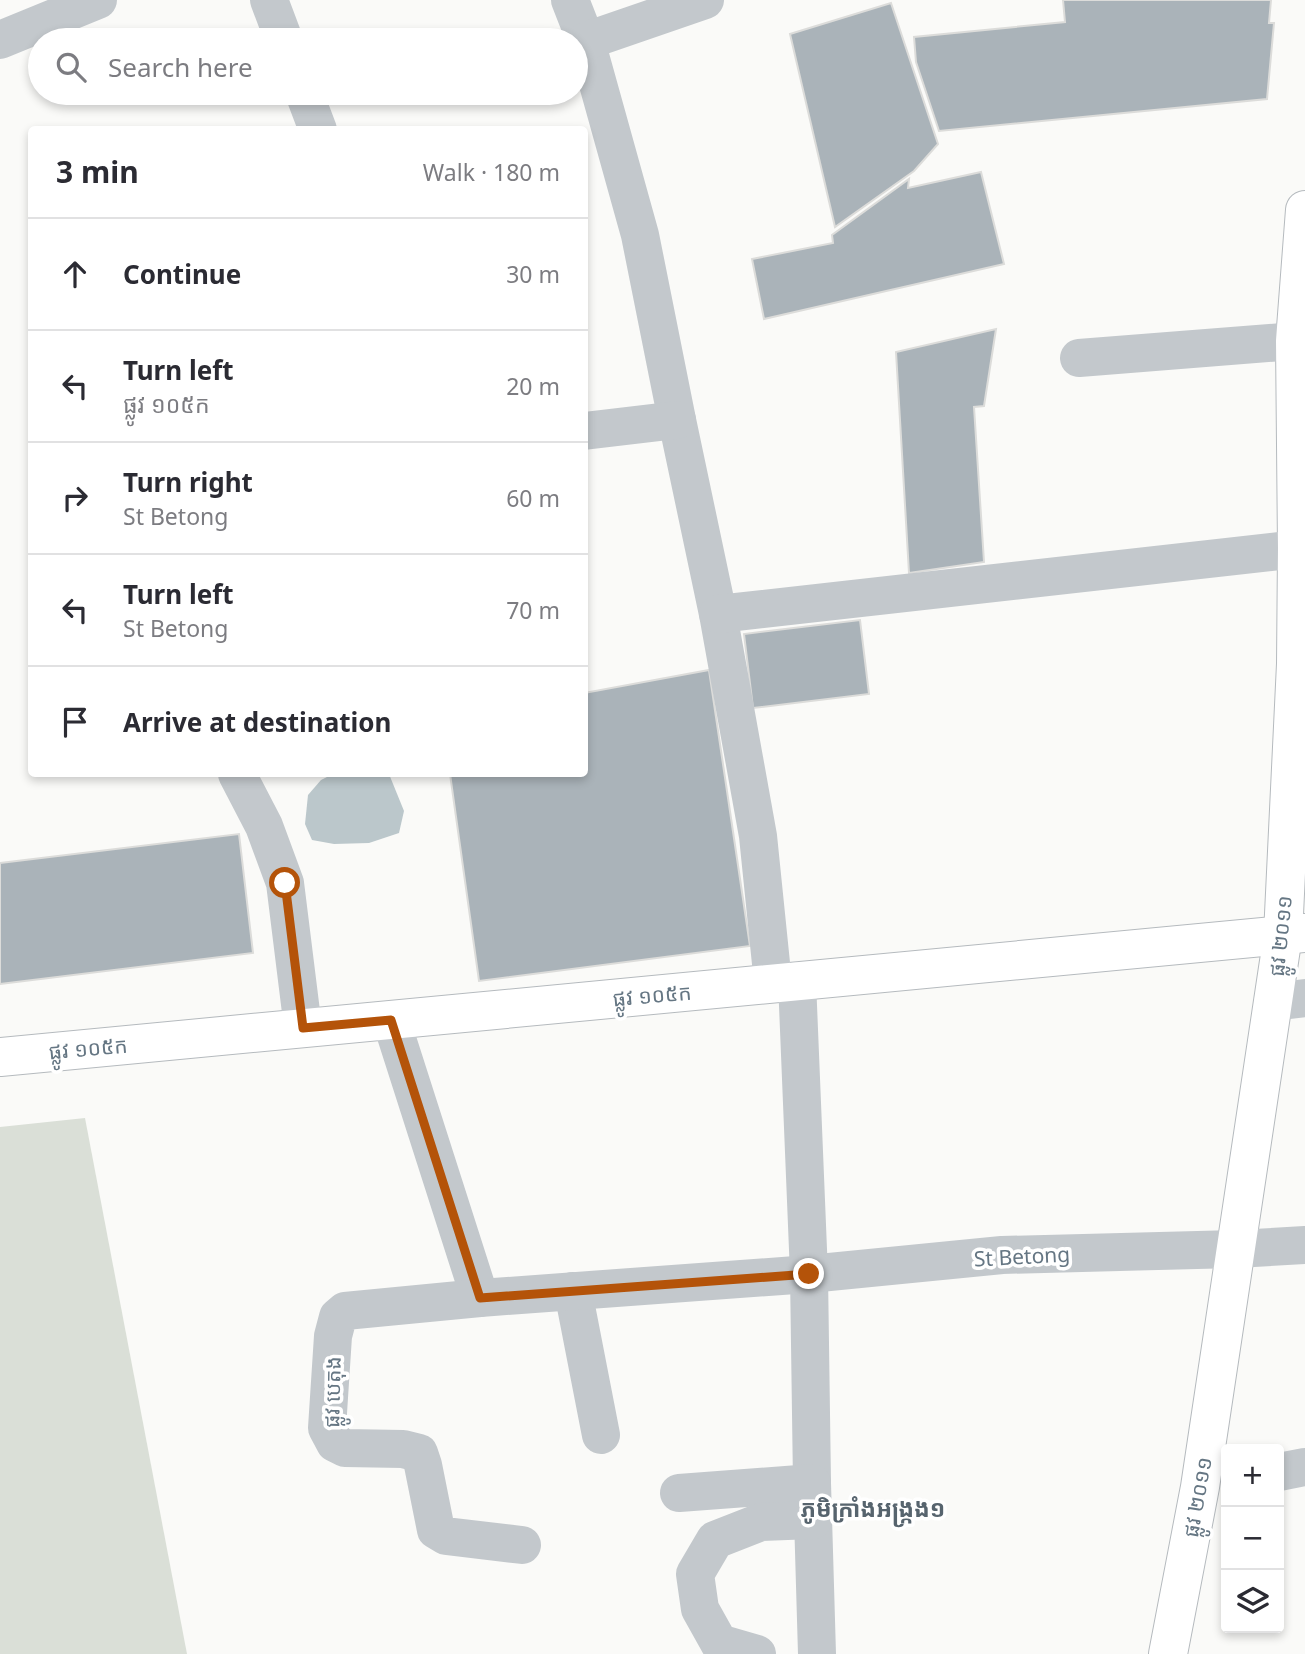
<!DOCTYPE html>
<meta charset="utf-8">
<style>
:root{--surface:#fff;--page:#f7f7f7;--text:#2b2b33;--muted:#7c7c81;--line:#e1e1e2}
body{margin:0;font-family:"Noto Sans","Noto Sans Khmer",sans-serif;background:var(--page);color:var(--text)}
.controls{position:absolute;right:21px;bottom:21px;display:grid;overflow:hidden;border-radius:7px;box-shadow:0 4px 10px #0003}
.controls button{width:63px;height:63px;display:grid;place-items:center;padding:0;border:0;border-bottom:2px solid var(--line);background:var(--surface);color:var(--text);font:35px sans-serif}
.stop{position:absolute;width:21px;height:21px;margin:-16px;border:5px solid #b45309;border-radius:50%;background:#fff}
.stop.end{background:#b45309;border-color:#fff;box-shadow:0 2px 7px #0008}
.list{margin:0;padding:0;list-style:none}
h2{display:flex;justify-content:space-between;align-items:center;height:91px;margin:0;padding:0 28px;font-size:30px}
h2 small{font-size:23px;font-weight:400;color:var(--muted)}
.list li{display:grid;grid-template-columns:46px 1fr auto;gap:21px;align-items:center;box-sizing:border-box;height:112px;padding:0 28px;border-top:2px solid var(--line)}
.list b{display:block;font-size:26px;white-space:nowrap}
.list p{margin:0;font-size:23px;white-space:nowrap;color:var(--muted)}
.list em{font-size:23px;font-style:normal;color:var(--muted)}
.icon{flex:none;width:38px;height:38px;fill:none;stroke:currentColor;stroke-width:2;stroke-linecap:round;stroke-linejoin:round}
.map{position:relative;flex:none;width:1305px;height:1654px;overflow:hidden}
.search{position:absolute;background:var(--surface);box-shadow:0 4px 10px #0003;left:28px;top:28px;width:560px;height:77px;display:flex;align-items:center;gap:18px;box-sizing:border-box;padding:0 24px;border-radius:38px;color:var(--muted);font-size:26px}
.panel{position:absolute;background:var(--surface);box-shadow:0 4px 10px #0003;left:28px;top:126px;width:560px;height:651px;border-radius:7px}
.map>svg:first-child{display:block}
.green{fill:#dadfd7}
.water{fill:#bbc7cb}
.building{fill:#aab3b9;stroke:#dcdcda;stroke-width:2}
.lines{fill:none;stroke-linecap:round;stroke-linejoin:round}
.major-casing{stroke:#b5babe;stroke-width:40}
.minor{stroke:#c3c8cc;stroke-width:38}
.major{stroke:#fff;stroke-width:38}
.route{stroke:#b45309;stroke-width:9}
.labels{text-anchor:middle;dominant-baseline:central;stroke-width:7;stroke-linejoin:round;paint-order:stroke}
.street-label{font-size:21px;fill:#657683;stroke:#fff}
.neighbourhood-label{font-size:23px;font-weight:bold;fill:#57646e;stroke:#fff}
</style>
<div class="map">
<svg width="1305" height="1654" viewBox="0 0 1305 1654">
<rect width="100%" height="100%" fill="#fafaf8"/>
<polygon class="green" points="85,1118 187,1654 0,1654 0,1127"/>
<polygon class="water" points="333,774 389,774 404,811 399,833 369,843 334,844 312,840 305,824 308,795 321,780"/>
<g class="building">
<polygon points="1063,0 1271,0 1269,23 1274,23 1267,99 939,131 916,62 914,37 1065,22"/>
<polygon points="891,3 938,144 914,171 835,227 790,34"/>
<polygon points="981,172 1004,264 764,319 752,259 833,243 832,235 909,179 908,188"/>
<polygon points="996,329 984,406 974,407 984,562 909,573 896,352"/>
<polygon points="860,620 869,694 753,708 744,634"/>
<polygon points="709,670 750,946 479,981 450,774 584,774 584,693"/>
<polygon points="239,834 253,953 0,984 0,863"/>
</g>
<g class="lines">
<g class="major-casing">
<g id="major">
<polyline points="0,1057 1305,933"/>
<polyline points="1168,1654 1200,1487 1283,935 1296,664 1297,549 1295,341 1305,210"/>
</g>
</g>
<g class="minor">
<polyline points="269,0 284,40"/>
<polyline points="570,0 586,41 640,235 677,420 718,614 758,836 773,983"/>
<polyline points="0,40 98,0"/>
<polyline points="586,41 705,0"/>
<polyline points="304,93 318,130"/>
<polyline points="1079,358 1295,341"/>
<polyline points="584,431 677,420"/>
<polyline points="718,614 1297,549"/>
<polyline points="237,774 264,826 285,883 303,1028"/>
<polyline points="797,981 809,1274 812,1483 817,1654"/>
<polyline points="1273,1002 1305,998"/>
<polyline points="391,1020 480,1298"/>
<polyline points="573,1291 601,1435"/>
<polyline points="1279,1472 1305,1467"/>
<polyline points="679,1493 812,1483"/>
<polyline points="522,1545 446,1536 436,1530 423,1465 419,1453 403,1449 345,1448 335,1443 327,1428 333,1336 338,1317 345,1311 480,1298 809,1274 1002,1255 1236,1249 1305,1245"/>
<polyline points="757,1654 719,1643 700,1609 695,1574 715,1540 761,1522 813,1520"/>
</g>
<use href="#major" class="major"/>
</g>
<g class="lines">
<polyline class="route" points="285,883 303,1028 391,1020 480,1298 809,1274"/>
</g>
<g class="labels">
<g class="street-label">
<text transform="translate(1280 936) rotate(-84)">ផ្លូវ ២០១១</text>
<text transform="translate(652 995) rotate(-5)">ផ្លូវ ១០៥ក</text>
<text transform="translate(88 1048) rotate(-5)">ផ្លូវ ១០៥ក</text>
<text transform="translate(1022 1256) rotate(-3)">St Betong</text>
<text transform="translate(332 1392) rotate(-89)">ផ្លូវ បេតុង</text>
<text transform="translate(1197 1497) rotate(-80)">ផ្លូវ ២០១១</text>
</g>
<g class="neighbourhood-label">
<text x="873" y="1508">ភូមិក្រាំងអង្រ្កង១</text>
</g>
</g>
</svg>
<div class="controls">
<button>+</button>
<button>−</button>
<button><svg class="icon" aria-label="layers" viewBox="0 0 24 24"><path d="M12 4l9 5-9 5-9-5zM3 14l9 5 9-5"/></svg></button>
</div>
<div class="stop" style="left:285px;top:883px"></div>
<div class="stop end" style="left:809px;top:1274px"></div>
<div class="search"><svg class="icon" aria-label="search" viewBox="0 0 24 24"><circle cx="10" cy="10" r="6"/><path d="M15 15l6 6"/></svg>Search here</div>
<section class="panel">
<h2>3 min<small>Walk · 180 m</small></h2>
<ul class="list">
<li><svg class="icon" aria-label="ahead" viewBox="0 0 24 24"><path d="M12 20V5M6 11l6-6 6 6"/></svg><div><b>Continue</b></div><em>30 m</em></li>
<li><svg class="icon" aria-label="left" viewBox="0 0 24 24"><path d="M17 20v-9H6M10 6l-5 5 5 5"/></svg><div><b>Turn left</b><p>ផ្លូវ ១០៥ក</p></div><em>20 m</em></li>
<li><svg class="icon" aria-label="right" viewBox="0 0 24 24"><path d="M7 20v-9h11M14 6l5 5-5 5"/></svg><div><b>Turn right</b><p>St Betong</p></div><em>60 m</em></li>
<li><svg class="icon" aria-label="left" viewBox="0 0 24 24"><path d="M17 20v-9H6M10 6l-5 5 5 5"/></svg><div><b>Turn left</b><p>St Betong</p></div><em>70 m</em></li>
<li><svg class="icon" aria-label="arrive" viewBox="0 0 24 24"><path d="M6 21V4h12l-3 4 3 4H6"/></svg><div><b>Arrive at destination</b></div></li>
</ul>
</section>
</div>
